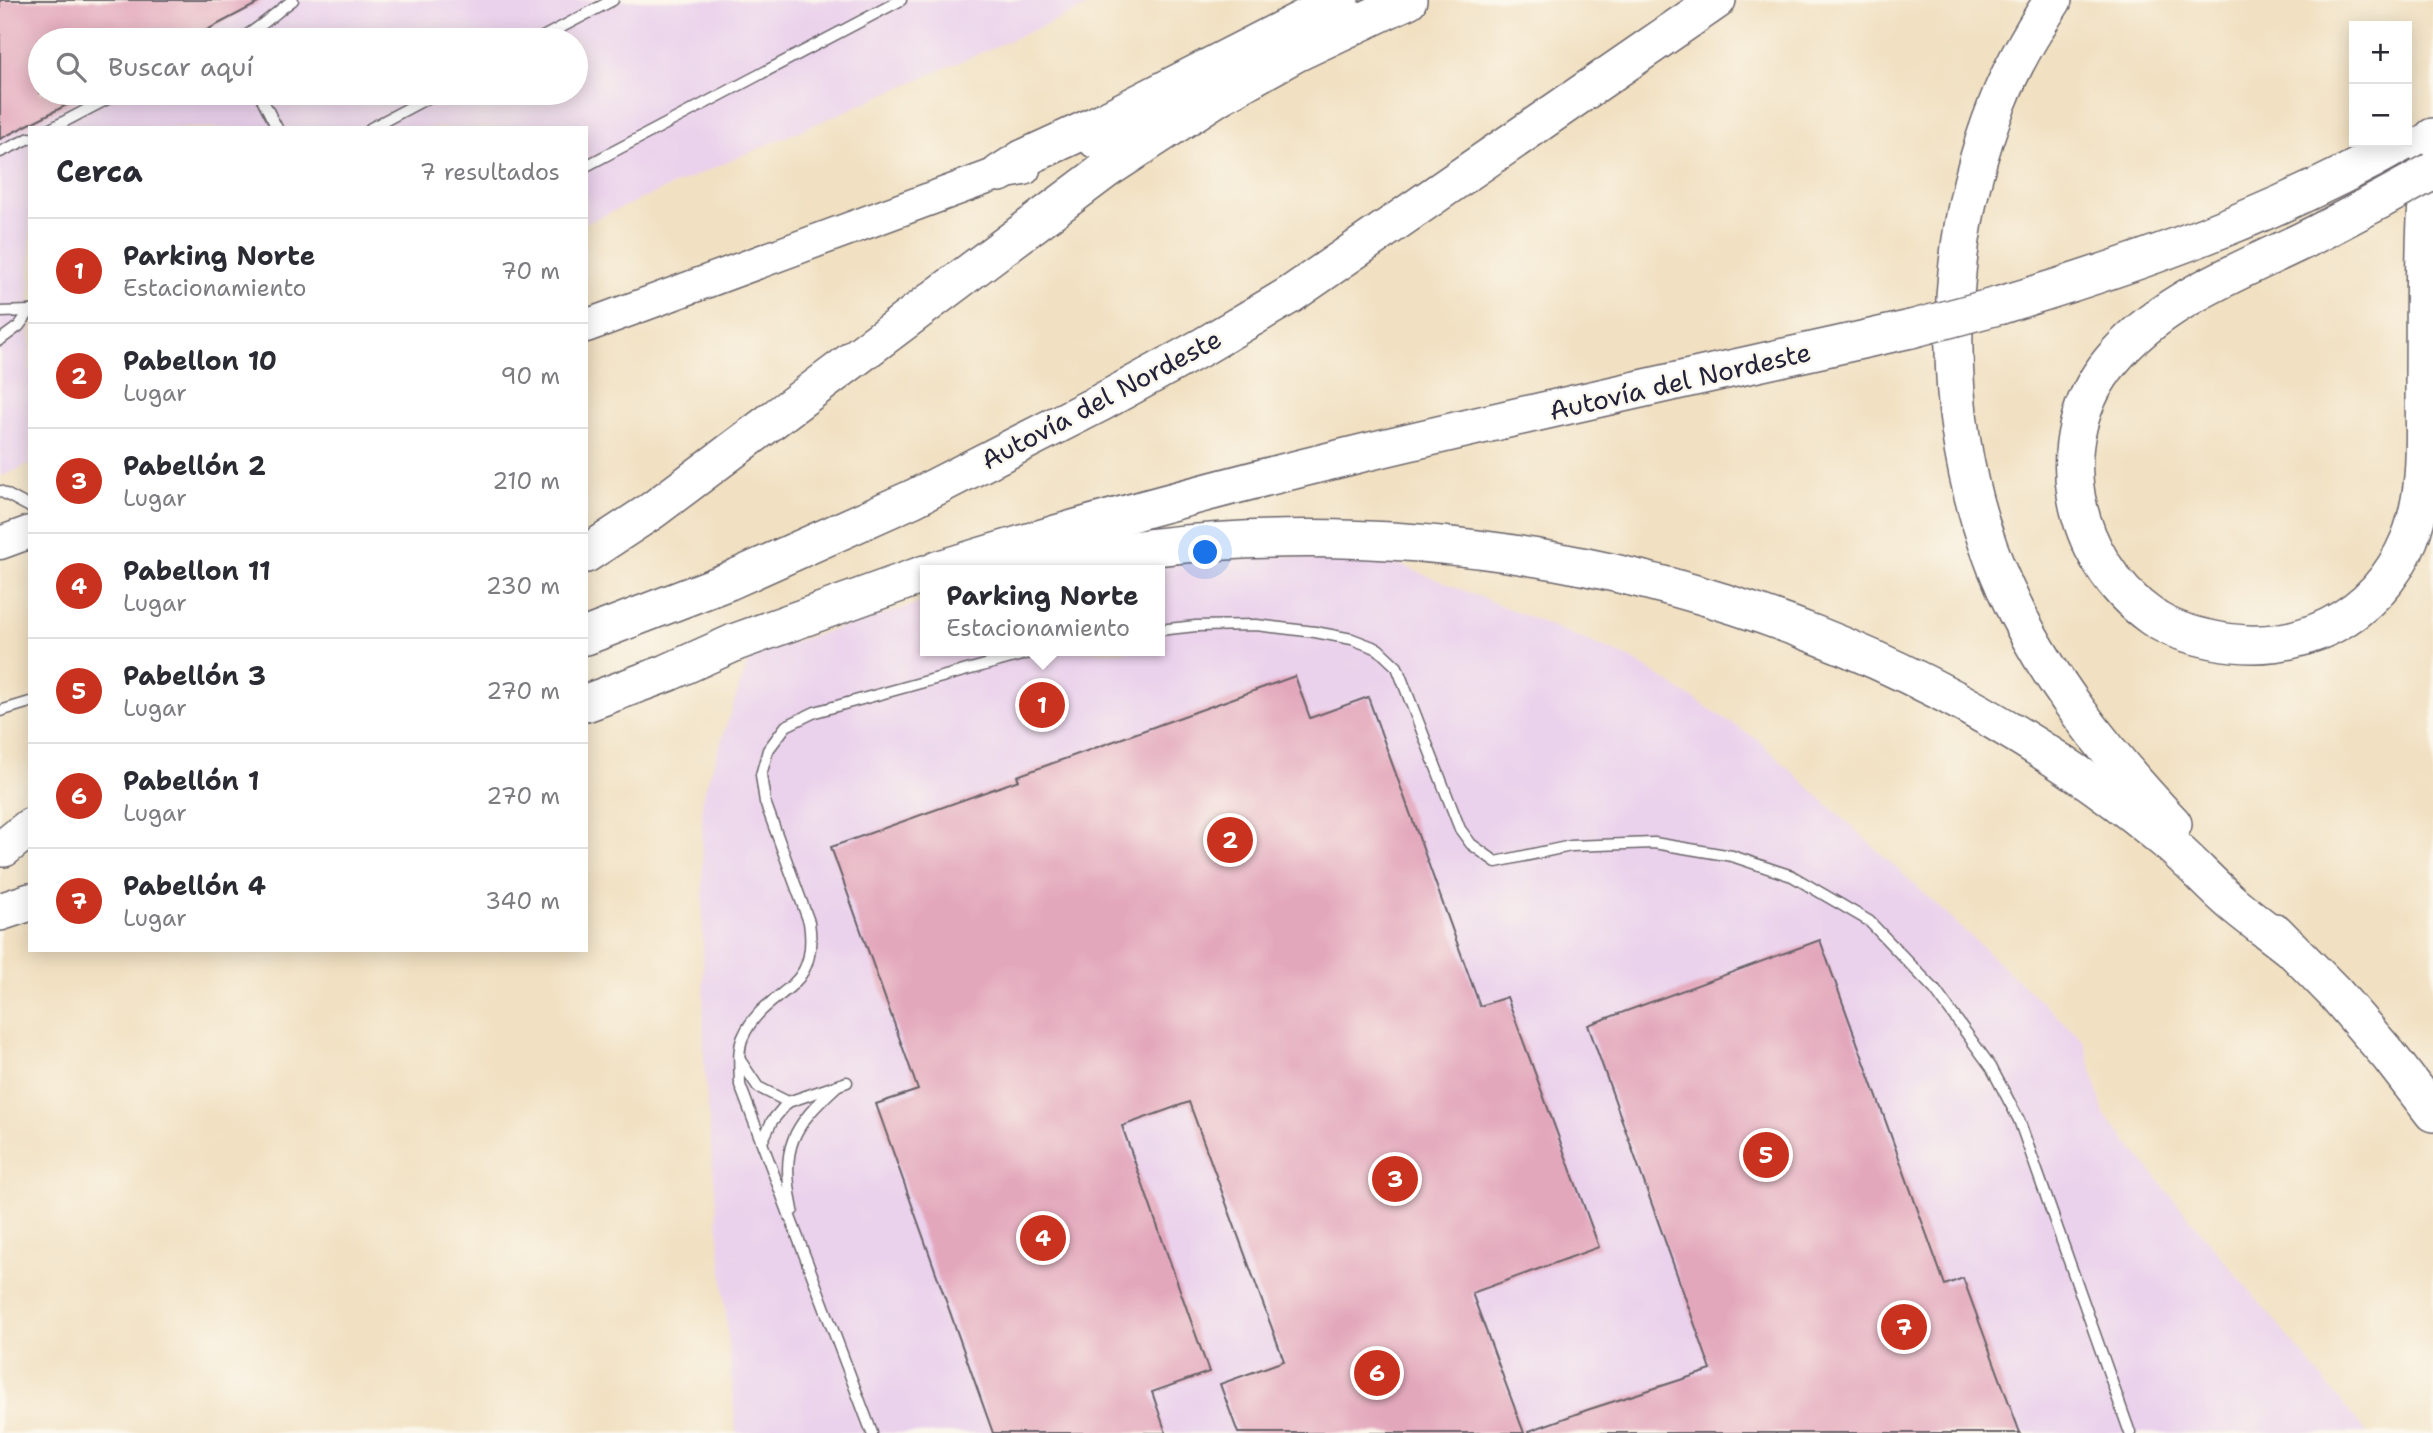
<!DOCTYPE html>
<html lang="es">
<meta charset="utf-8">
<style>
:root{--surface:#fff;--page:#f2f2f3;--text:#2b2b33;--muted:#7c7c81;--line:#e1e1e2;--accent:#c8321e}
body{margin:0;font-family:"Shantell Sans",sans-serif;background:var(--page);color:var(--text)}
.controls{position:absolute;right:21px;top:21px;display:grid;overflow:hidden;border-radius:0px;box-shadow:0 4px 18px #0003}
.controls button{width:63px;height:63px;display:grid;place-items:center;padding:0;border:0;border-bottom:2px solid var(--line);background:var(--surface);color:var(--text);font:35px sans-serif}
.you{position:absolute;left:1206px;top:553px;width:24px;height:24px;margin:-18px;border:5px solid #fff;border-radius:50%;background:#1a73e8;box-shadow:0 0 0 10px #1a73e833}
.badge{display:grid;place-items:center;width:46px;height:46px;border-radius:50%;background:var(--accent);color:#fff;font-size:23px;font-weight:700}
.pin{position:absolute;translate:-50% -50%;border:4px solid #fff;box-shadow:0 2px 7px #0006}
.popup{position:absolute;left:920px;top:565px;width:245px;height:91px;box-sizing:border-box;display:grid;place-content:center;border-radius:0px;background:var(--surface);filter:drop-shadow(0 2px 5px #0005);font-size:23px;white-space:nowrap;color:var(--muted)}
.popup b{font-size:26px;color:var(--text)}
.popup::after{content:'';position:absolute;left:50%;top:100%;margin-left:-14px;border:14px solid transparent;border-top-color:var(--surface)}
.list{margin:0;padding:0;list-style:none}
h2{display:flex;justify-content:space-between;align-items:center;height:91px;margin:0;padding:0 28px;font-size:30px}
h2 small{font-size:23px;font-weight:400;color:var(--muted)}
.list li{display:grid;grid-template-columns:46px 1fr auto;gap:21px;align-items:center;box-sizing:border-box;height:105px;padding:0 28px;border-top:2px solid var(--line)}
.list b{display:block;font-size:26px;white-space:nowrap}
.list p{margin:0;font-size:23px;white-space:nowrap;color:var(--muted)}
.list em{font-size:23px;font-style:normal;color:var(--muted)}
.icon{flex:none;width:38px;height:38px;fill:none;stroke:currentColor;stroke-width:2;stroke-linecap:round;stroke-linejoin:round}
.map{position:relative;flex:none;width:2433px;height:1433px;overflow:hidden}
.search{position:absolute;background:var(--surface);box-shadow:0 4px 18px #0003;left:28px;top:28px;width:560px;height:77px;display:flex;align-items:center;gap:18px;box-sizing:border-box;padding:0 24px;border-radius:38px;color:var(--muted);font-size:26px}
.panel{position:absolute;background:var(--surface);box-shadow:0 4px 18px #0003;left:28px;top:126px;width:560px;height:826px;border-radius:0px}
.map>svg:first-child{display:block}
.built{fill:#ead1ec;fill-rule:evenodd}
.building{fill:#e3a7bc}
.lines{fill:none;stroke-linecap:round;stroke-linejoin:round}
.service-casing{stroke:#6a646a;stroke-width:13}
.primary-casing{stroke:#6a646a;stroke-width:35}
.motorway-casing{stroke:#6a646a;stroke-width:40}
.service{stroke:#fff;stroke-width:10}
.primary{stroke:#fff;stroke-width:32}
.motorway{stroke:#fff;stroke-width:37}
.motorway-bridge-casing{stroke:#6a646a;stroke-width:40;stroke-linecap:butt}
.motorway-bridge{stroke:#fff;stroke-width:37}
.labels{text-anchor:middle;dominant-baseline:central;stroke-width:5;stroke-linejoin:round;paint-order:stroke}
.street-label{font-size:26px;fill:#22223b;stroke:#fbf7ec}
</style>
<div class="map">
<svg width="2433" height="1433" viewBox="0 0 2433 1433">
<rect width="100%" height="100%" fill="#fbf7ec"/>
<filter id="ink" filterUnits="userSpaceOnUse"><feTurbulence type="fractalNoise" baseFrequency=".0143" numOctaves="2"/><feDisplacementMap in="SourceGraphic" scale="14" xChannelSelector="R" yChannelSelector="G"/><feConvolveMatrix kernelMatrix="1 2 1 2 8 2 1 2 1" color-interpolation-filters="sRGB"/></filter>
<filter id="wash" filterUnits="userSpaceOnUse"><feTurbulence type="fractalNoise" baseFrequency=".00686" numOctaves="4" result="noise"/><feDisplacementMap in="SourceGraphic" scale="28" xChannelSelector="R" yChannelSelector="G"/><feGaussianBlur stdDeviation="1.57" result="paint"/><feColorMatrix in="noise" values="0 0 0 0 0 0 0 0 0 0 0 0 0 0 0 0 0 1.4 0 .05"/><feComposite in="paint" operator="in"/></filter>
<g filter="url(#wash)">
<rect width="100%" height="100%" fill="#f1e0c1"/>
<g class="built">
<path d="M 0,0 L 1103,0 L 586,223 L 586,128 L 30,128 L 30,464 L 0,477 ZM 40,40 L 576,40 L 576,93 L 40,93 Z"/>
<polygon points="1121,543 1401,565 1632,659 1758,740 2084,1041 2104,1114 2367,1433 736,1433 704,1065 702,798 750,655 925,602 925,651 1159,651 1159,570 1029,570"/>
</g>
<g id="blocks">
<g class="building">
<polygon points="0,0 264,0 188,40 40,40 40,93 90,93 0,139"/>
<polygon points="1295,676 1310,718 1368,697 1480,1006 1507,997 1599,1247 1472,1293 1524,1433 1238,1433 1220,1384 1284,1361 1189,1102 1122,1126 1209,1372 1152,1392 1166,1433 993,1433 876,1104 918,1090 831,847 1019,780 1017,776"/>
<polygon points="1820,940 1945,1285 1963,1278 2020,1433 1530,1433 1529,1431 1587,1410 1711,1370 1588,1025"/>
</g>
</g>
</g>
<g filter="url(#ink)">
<use href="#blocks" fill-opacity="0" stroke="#6a646a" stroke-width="2"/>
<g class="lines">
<g class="service-casing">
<g id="service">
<path d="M 239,40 C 259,29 275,13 293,0"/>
<polyline points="537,40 613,0"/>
<polyline points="259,93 277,128"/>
<polyline points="52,128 119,93"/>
<polyline points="371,128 437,93"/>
<polyline points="0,152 30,138"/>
<polyline points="586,166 901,0"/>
<polyline points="0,312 30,311"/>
<polyline points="0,340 19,326 30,311"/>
<polyline points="0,491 30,507"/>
<polyline points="1159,630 1196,626 1256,625 1315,632 1352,639 1378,649 1397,667 1460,829 1471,844 1496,862 1571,846 1654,843 1732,856 1792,876 1869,921 1935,990 1991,1067 2019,1120 2130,1433"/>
<polyline points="0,711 30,702"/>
<polyline points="740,1060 758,1087 788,1102"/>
<polyline points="762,1142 772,1121 788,1102 847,1082"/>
<path d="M 793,1210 C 780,1146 792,1127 838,1085"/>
<path d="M 872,1433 L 740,1085 C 740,1070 737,1050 743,1037 C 766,985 820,997 809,922 L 765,802 L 761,775 L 768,750 L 786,726 L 815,712 L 1036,651"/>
</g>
</g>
<g class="primary-casing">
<g id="primary">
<polyline points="1095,142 1187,106"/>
<polyline points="586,326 1000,173 1024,169"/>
<polyline points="0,543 30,532"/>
</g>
</g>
<g class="motorway-casing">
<g id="motorway">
<path d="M 2053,0 C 2032,32 2012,66 1998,102 C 1938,253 1938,438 2005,588 C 2044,676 2107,754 2173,824"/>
<polyline points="1000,173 1022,159 1096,125 1340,0"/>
<path d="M 2382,199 C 2357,212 2332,226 2306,239 C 2237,273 2161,300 2111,361 C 2045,440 2071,560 2152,617 C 2170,630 2194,636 2214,640 C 2297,657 2376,619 2409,540 C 2429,490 2424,434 2424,382 C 2425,300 2422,218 2433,137"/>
<path d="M 2001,305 C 2140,263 2278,214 2404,142"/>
<polyline points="586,554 653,510 1107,169 1219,96 1294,54 1408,0"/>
<path d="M 937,570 C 1256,469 1585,402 1911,329"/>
<path d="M 1019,570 C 1367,492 1755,561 2054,758 C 2093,783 2130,811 2166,841 C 2189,860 2209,883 2232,903 C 2251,919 2272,934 2292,950"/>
<polyline points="586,636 729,581 914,498 1100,403 1204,346 1290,295 1717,0"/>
<polyline points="586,703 667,673 736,642 925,574"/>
<polyline points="4,848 30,827"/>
<polyline points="0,912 30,902"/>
<polyline points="2275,932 2335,993 2390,1057 2433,1113"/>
</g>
</g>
<use href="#service" class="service"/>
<use href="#primary" class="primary"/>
<use href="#motorway" class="motorway"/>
<g class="motorway-bridge-casing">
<g id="motorway-bridge">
<polyline points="2382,199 2433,171"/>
<polyline points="1911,329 2001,305"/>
</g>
</g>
<use href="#motorway-bridge" class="motorway-bridge"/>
</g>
</g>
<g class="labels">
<g class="street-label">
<text transform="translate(1680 381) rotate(-13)">Autovía del Nordeste</text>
<text transform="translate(1101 399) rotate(-28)">Autovía del Nordeste</text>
</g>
</g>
</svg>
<div class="controls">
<button>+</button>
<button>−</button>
</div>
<div class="you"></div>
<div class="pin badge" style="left:1042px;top:705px">1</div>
<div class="popup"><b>Parking Norte</b>Estacionamiento</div>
<div class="pin badge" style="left:1230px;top:840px">2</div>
<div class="pin badge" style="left:1395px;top:1179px">3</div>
<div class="pin badge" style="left:1043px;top:1238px">4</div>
<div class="pin badge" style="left:1766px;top:1155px">5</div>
<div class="pin badge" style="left:1377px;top:1373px">6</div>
<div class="pin badge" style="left:1904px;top:1327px">7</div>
<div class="search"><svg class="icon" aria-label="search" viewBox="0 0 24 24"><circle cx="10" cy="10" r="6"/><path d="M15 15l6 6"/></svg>Buscar aquí</div>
<section class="panel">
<h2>Cerca<small>7 resultados</small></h2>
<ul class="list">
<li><span class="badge">1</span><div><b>Parking Norte</b><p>Estacionamiento</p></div><em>70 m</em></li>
<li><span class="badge">2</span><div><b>Pabellon 10</b><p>Lugar</p></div><em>90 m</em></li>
<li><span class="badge">3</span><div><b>Pabellón 2</b><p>Lugar</p></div><em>210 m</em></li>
<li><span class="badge">4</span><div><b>Pabellon 11</b><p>Lugar</p></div><em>230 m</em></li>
<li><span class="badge">5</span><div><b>Pabellón 3</b><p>Lugar</p></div><em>270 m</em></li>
<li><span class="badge">6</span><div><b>Pabellón 1</b><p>Lugar</p></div><em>270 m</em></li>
<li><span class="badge">7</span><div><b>Pabellón 4</b><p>Lugar</p></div><em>340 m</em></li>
</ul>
</section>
</div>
